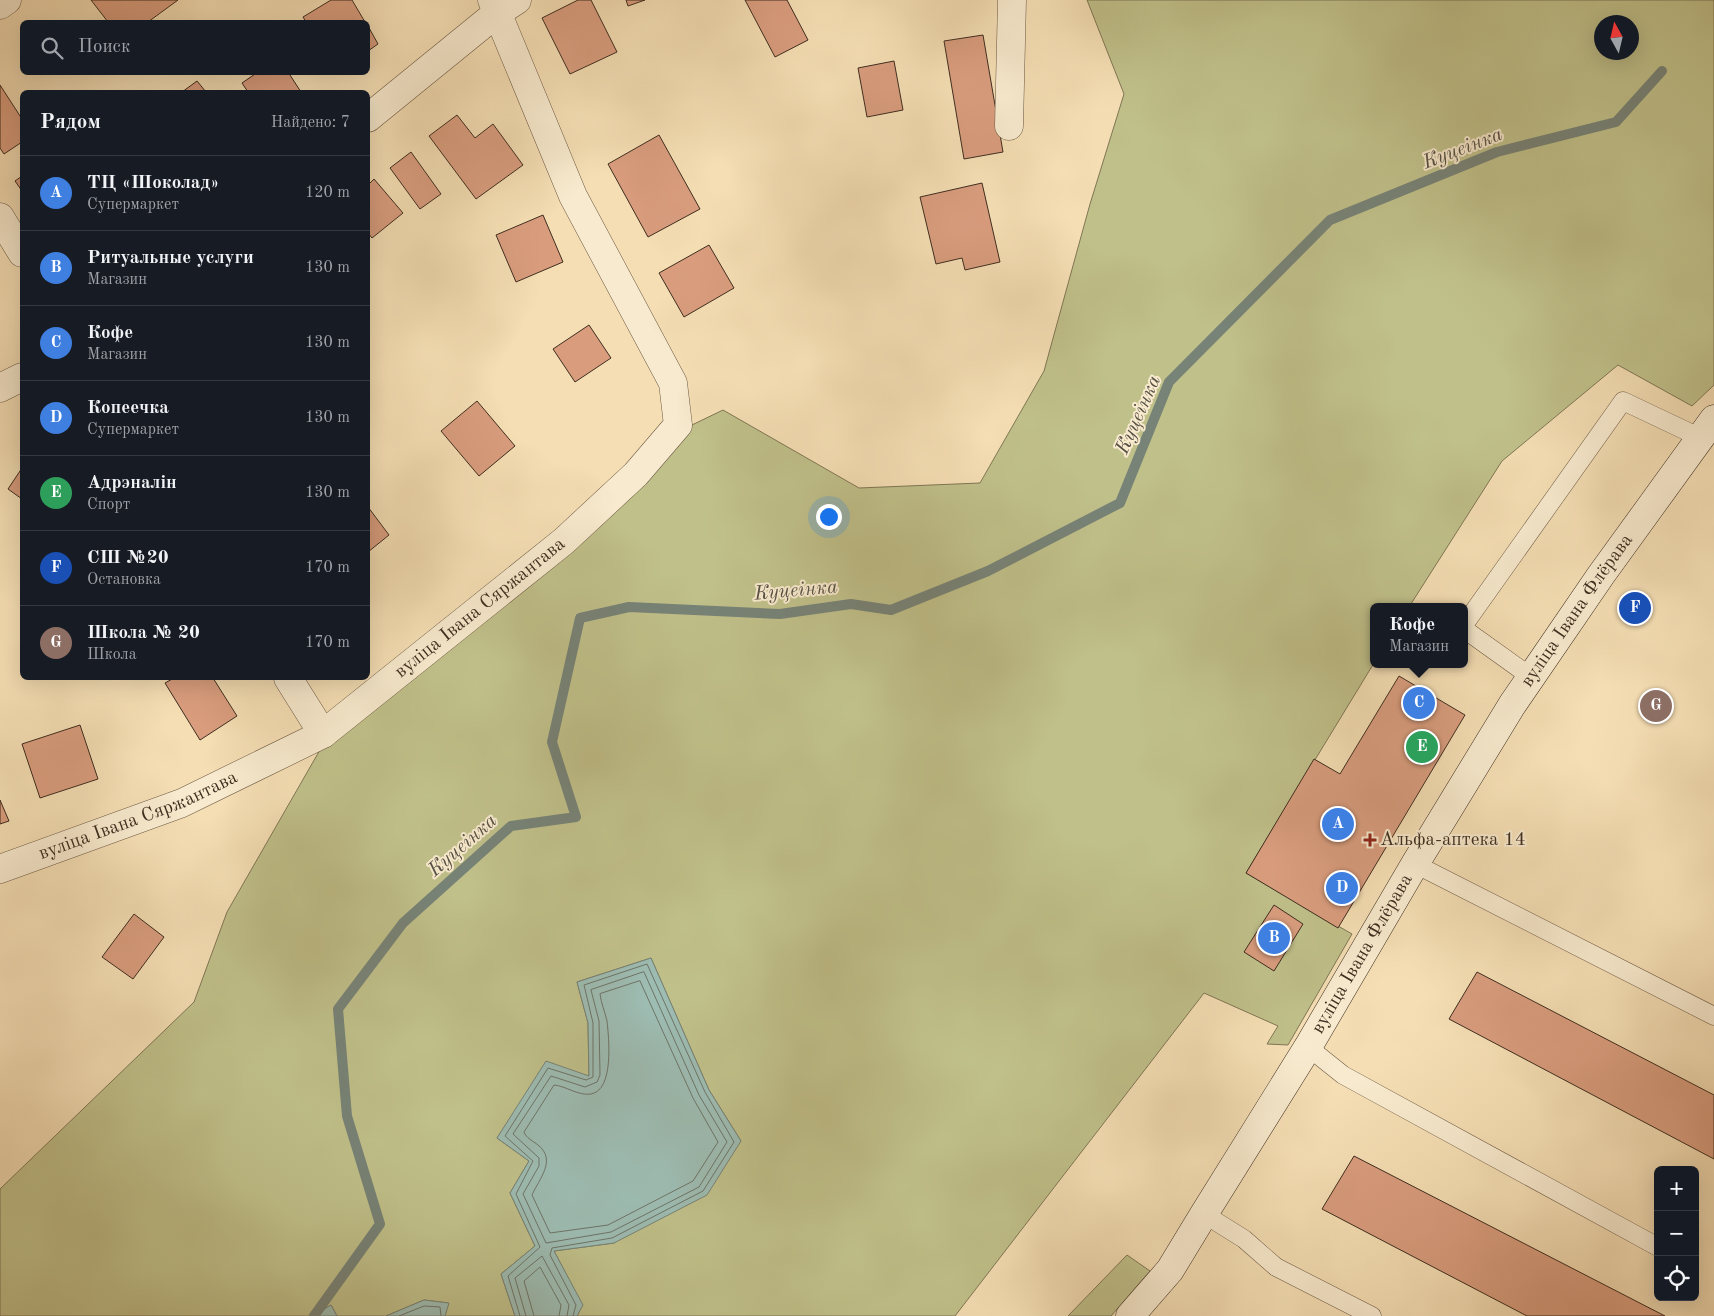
<!DOCTYPE html>
<html lang="ru">
<meta charset="utf-8">
<style>
:root{--surface:#171b24;--page:#20242c;--text:#f1f3f6;--muted:#9ea1a6;--line:#363941;--accent:#c59692}
body{margin:0;font-family:"Old Standard TT",serif;background:var(--page);color:var(--text)}
.controls{position:absolute;right:15px;bottom:15px;display:grid;overflow:hidden;border-radius:8px;box-shadow:0 5px 20px #0002}
.controls button{width:45px;height:45px;display:grid;place-items:center;padding:0;border:0;border-bottom:1px solid var(--line);background:var(--surface);color:var(--text);font:25px sans-serif}
.compass{position:absolute;left:1594px;top:15px;width:45px;height:45px;border-radius:50%;background:var(--surface);box-shadow:0 5px 20px #0002;rotate:352deg}
.you{position:absolute;left:828px;top:516px;width:18px;height:18px;margin:-12px;border:4px solid #fff;border-radius:50%;background:#1a73e8;box-shadow:0 0 0 8px #1a73e833}
.badge{display:grid;place-items:center;width:32px;height:32px;border-radius:50%;background:var(--accent);color:#fff;font-size:16px;font-weight:700}
.pin{position:absolute;translate:-50% -50%;border:2px solid #fff;box-shadow:0 1px 5px #0006}
.popup{position:absolute;left:1370px;top:603px;width:98px;height:65px;box-sizing:border-box;display:grid;place-content:center;border-radius:8px;background:var(--surface);filter:drop-shadow(0 1px 4px #0005);font-size:16px;white-space:nowrap;color:var(--muted)}
.popup b{font-size:19px;color:var(--text)}
.popup::after{content:'';position:absolute;left:50%;top:100%;margin-left:-10px;border:10px solid transparent;border-top-color:var(--surface)}
.list{margin:0;padding:0;list-style:none}
h2{display:flex;justify-content:space-between;align-items:center;height:65px;margin:0;padding:0 20px;font-size:21px}
h2 small{font-size:16px;font-weight:400;color:var(--muted)}
.list li{display:grid;grid-template-columns:32px 1fr auto;gap:15px;align-items:center;box-sizing:border-box;height:75px;padding:0 20px;border-top:1px solid var(--line)}
.list b{display:block;font-size:19px;white-space:nowrap}
.list p{margin:0;font-size:16px;white-space:nowrap;color:var(--muted)}
.list em{font-size:16px;font-style:normal;color:var(--muted)}
.icon{flex:none;width:28px;height:28px;fill:none;stroke:currentColor;stroke-width:2;stroke-linecap:round;stroke-linejoin:round}
.map{position:relative;flex:none;width:1714px;height:1316px;overflow:hidden}
.search{position:absolute;background:var(--surface);box-shadow:0 5px 20px #0002;left:20px;top:20px;width:350px;height:55px;display:flex;align-items:center;gap:12px;box-sizing:border-box;padding:0 18px;border-radius:8px;color:var(--muted);font-size:19px}
.panel{position:absolute;background:var(--surface);box-shadow:0 5px 20px #0002;left:20px;top:90px;width:350px;height:590px;border-radius:8px}
.map>svg:first-child{display:block}
.green{fill:#c0c08a;stroke:#7f7654;fill-rule:evenodd}
.water{fill:#9dbcb2;stroke:#778377}
.lines{fill:none;stroke-linecap:round;stroke-linejoin:round}
.shore{stroke:#6e7468;stroke-width:1}
.stream{stroke:#778377;stroke-width:10}
.building{fill:#d99d7e;stroke:#3e2d1f}
.lane-casing{stroke:#6c5944;stroke-width:19}
.street-casing{stroke:#6c5944;stroke-width:29}
.secondary-casing{stroke:#3e2d1f;stroke-width:29}
.lane{stroke:#f8eace;stroke-width:18}
.street{stroke:#f8eace;stroke-width:28}
.secondary{stroke:#f8eace;stroke-width:28}
.poi-dot{fill:#8f2418;stroke:#f8eace;stroke-width:2}
.labels{text-anchor:middle;dominant-baseline:central;stroke-width:4;stroke-linejoin:round;paint-order:stroke}
.street-label{font-size:19px;fill:#3e2d1f;stroke:#f8eace}
.poi-label{font-size:19px;fill:#3e2d1f;stroke:#f8eace;text-anchor:start}
.water-label{font-size:20px;font-style:italic;fill:#565144;stroke:#f8eace}
</style>
<div class="map">
<svg width="1714" height="1316" viewBox="0 0 1714 1316">
<rect width="100%" height="100%" fill="#f5deb4"/>
<filter id="stains"><feTurbulence type="fractalNoise" baseFrequency=".004" numOctaves="4"/><feColorMatrix values="0 0 0 0 .2 0 0 0 0 .09 0 0 0 0 .02 0 0 0 .5 -.17"/></filter>
<radialGradient id="worn" r=".72"><stop offset=".6" stop-color="#630" stop-opacity="0"/><stop offset="1" stop-color="#630" stop-opacity=".3"/></radialGradient>
<g class="green">
<path d="M 1087,0 L 1714,0 L 1714,385 L 1692,406 L 1618,365 L 1502,461 L 1409,607 L 1374,607 L 1374,663 L 1246,873 L 1352,934 L 1288,1045 L 1267,1044 L 1278,1026 L 1204,993 L 955,1316 L 577,1316 L 582,1305 L 554,1251 L 614,1243 L 741,1141 L 709,1090 L 651,958 L 577,982 L 588,1023 L 589,1076 L 513,1114 L 497,1138 L 529,1161 L 510,1193 L 535,1246 L 501,1274 L 515,1316 L 445,1316 L 448,1303 L 424,1300 L 386,1316 L 337,1316 L 331,1305 L 313,1316 L 0,1316 L 0,1189 L 194,1002 L 227,912 L 348,701 L 534,555 L 667,437 L 723,410 L 859,488 L 980,483 L 1044,371 L 1090,204 L 1124,94 ZM 1602,22 L 1632,22 L 1632,52 L 1602,52 Z"/>
<polygon points="1127,1255 1150,1271 1111,1316 1068,1316"/>
</g>
<g class="water">
<polygon points="651,958 709,1090 741,1141 707,1195 614,1243 554,1251 583,1305 577,1316 515,1316 501,1274 535,1246 510,1193 529,1161 497,1138 546,1061 589,1076 588,1023 577,982"/>
<polygon points="424,1300 449,1303 445,1316 386,1316"/>
<polygon points="331,1305 337,1316 313,1316"/>
</g>
<g class="lines">
<g class="shore">
<polygon points="644,972 699,1095 727,1142 699,1187 611,1232 546,1243 523,1194 539,1166 539,1158 513,1134 551,1076 585,1087 597,1082 600,1075 599,1021 591,990"/>
<path d="M 640,981 L 693,1098 L 718,1142 L 693,1181 L 608,1225 L 550,1233 L 532,1195 C 539,1179 557,1160 538,1145 C 533,1141 526,1138 524,1132 L 554,1085 C 566,1086 578,1096 591,1094 C 614,1090 609,1039 607,1021 C 605,1012 601,1003 600,994 Z"/>
<polyline points="399,1316 424,1306 440,1307 441,1316"/>
<polyline points="520,1316 508,1276 540,1247 516,1194 533,1161 505,1136 548,1068 586,1080 593,1077 593,1023 584,985 647,964 705,1092 734,1142 703,1191 612,1238 552,1248 550,1255 576,1305 573,1316"/>
<polyline points="526,1316 515,1278 542,1256 569,1305 567,1316"/>
<polyline points="534,1316 524,1281 540,1267 561,1305 559,1316"/>
</g>
<polyline class="stream" points="314,1316 380,1224 347,1116 338,1009 403,923 511,826 576,817 552,742 580,618 629,607 780,614 851,604 891,610 988,571 1120,503 1169,382 1330,220 1497,152 1616,122 1662,71"/>
</g>
<g class="building">
<polygon points="91,0 178,0 148,22 108,22"/>
<polygon points="331,0 352,0 365,22 306,22 303,17"/>
<polygon points="578,0 591,0 617,52 570,74 542,18"/>
<polygon points="626,0 645,0 628,6"/>
<polygon points="745,0 787,0 808,40 775,57"/>
<polygon points="368,26 378,44 368,51"/>
<polygon points="983,35 1003,152 964,159 944,41"/>
<polygon points="894,61 903,110 867,117 858,68"/>
<polygon points="258,72 288,72 301,92 248,92 242,83"/>
<polygon points="197,81 206,92 182,92"/>
<polygon points="0,85 22,119 22,142 4,154 0,148"/>
<polygon points="457,115 475,138 493,124 523,165 476,199 429,136"/>
<polygon points="659,135 700,209 648,237 608,164"/>
<polygon points="411,152 441,194 420,209 390,168"/>
<polygon points="22,176 22,191 15,181"/>
<polygon points="374,179 403,213 372,238 368,233 368,185"/>
<polygon points="982,183 1000,262 965,270 962,258 936,264 920,197"/>
<polygon points="543,215 563,262 516,282 496,235"/>
<polygon points="709,245 734,288 684,317 659,273"/>
<polygon points="589,325 611,358 575,382 553,349"/>
<polygon points="477,401 515,446 479,476 441,431"/>
<polygon points="22,468 22,499 8,489"/>
<polygon points="368,507 389,535 368,552"/>
<polygon points="1399,676 1465,715 1338,928 1246,873 1314,759 1340,774"/>
<polygon points="174,678 213,678 237,716 200,740 165,683"/>
<polygon points="80,725 98,779 40,798 22,744"/>
<polygon points="0,800 9,821 0,824"/>
<polygon points="1274,905 1303,924 1274,971 1244,952"/>
<polygon points="134,914 164,937 133,979 102,957"/>
<polygon points="1477,972 1714,1095 1714,1159 1449,1019"/>
<polygon points="1354,1156 1665,1316 1527,1316 1322,1209"/>
</g>
<g class="lines">
<g class="lane-casing">
<g id="lane">
<polyline points="1464,625 1623,401 1699,437"/>
<polyline points="1464,629 1531,677"/>
<polyline points="1415,864 1714,1016"/>
<polyline points="1308,1047 1343,1075 1658,1247"/>
<polyline points="1204,1214 1244,1239 1276,1267 1372,1316"/>
</g>
</g>
<g class="street-casing">
<g id="street">
<polyline points="0,5 7,0"/>
<polyline points="368,118 497,13 517,0"/>
<polyline points="1009,126 1012,0"/>
<polyline points="0,217 22,253"/>
<polyline points="0,388 22,377"/>
<polyline points="288,678 323,734"/>
<path id="s1" d="M 0,869 L 182,803 L 323,734 L 564,541 L 636,474 L 678,425 L 673,383 L 573,196 L 492,0"/>
</g>
</g>
<g class="secondary-casing">
<g id="secondary">
<path id="s2" d="M 1130,1316 L 1170,1270 L 1204,1214 L 1308,1047 L 1415,864 L 1512,705 L 1601,575 L 1714,419"/>
</g>
</g>
<use href="#lane" class="lane"/>
<use href="#street" class="street"/>
<use href="#secondary" class="secondary"/>
</g>
<path class="poi-dot" d="M1367.5 832.5h5v5h5v5h-5v5h-5v-5h-5v-5h5z"/>
<g class="labels">
<g class="street-label">
<text stroke="none"><textPath href="#s1" startOffset="552">вуліца Івана Сяржантава</textPath></text>
<text stroke="none"><textPath href="#s2" startOffset="836">вуліца Івана Флёрава</textPath></text>
<text stroke="none"><textPath href="#s1" startOffset="148">вуліца Івана Сяржантава</textPath></text>
<text stroke="none"><textPath href="#s2" startOffset="431">вуліца Івана Флёрава</textPath></text>
</g>
<g class="poi-label">
<text x="1380" y="840">Альфа-аптека 14</text>
</g>
<g class="water-label">
<text transform="translate(1463 149) rotate(-21)">Куцеінка</text>
<text transform="translate(1139 415) rotate(-66)">Куцеінка</text>
<text transform="translate(796 591) rotate(-5)">Куцеінка</text>
<text transform="translate(463 846) rotate(-41)">Куцеінка</text>
</g>
</g>
<rect width="100%" height="100%" filter="url(#stains)"/>
<rect width="100%" height="100%" fill="url(#worn)"/>
</svg>
<div class="controls">
<button>+</button>
<button>−</button>
<button><svg class="icon" aria-label="locate" viewBox="0 0 24 24"><circle cx="12" cy="12" r="6"/><path d="M12 2v4M12 18v4M2 12h4M18 12h4"/></svg></button>
</div>
<svg class="compass" viewBox="-18 -18 36 36"><path d="M0-13l5 13h-10z" fill="#e53935"/><path d="M0 13l5-13h-10z" fill="#9ea1a6"/></svg>
<div class="you"></div>
<div class="pin badge" style="left:1338px;top:824px;background:#3f7fe0">A</div>
<div class="pin badge" style="left:1274px;top:938px;background:#3f7fe0">B</div>
<div class="pin badge" style="left:1419px;top:703px;background:#3f7fe0">C</div>
<div class="popup"><b>Кофе</b>Магазин</div>
<div class="pin badge" style="left:1342px;top:888px;background:#3f7fe0">D</div>
<div class="pin badge" style="left:1422px;top:747px;background:#2e9e5b">E</div>
<div class="pin badge" style="left:1635px;top:608px;background:#1a4fb4">F</div>
<div class="pin badge" style="left:1656px;top:706px;background:#8d6e63">G</div>
<div class="search"><svg class="icon" aria-label="search" viewBox="0 0 24 24"><circle cx="10" cy="10" r="6"/><path d="M15 15l6 6"/></svg>Поиск</div>
<section class="panel">
<h2>Рядом<small>Найдено: 7</small></h2>
<ul class="list">
<li><span class="badge" style="background:#3f7fe0">A</span><div><b>ТЦ «Шоколад»</b><p>Супермаркет</p></div><em>120 m</em></li>
<li><span class="badge" style="background:#3f7fe0">B</span><div><b>Ритуальные услуги</b><p>Магазин</p></div><em>130 m</em></li>
<li><span class="badge" style="background:#3f7fe0">C</span><div><b>Кофе</b><p>Магазин</p></div><em>130 m</em></li>
<li><span class="badge" style="background:#3f7fe0">D</span><div><b>Копеечка</b><p>Супермаркет</p></div><em>130 m</em></li>
<li><span class="badge" style="background:#2e9e5b">E</span><div><b>Адрэналін</b><p>Спорт</p></div><em>130 m</em></li>
<li><span class="badge" style="background:#1a4fb4">F</span><div><b>СШ №20</b><p>Остановка</p></div><em>170 m</em></li>
<li><span class="badge" style="background:#8d6e63">G</span><div><b>Школа № 20</b><p>Школа</p></div><em>170 m</em></li>
</ul>
</section>
</div>
